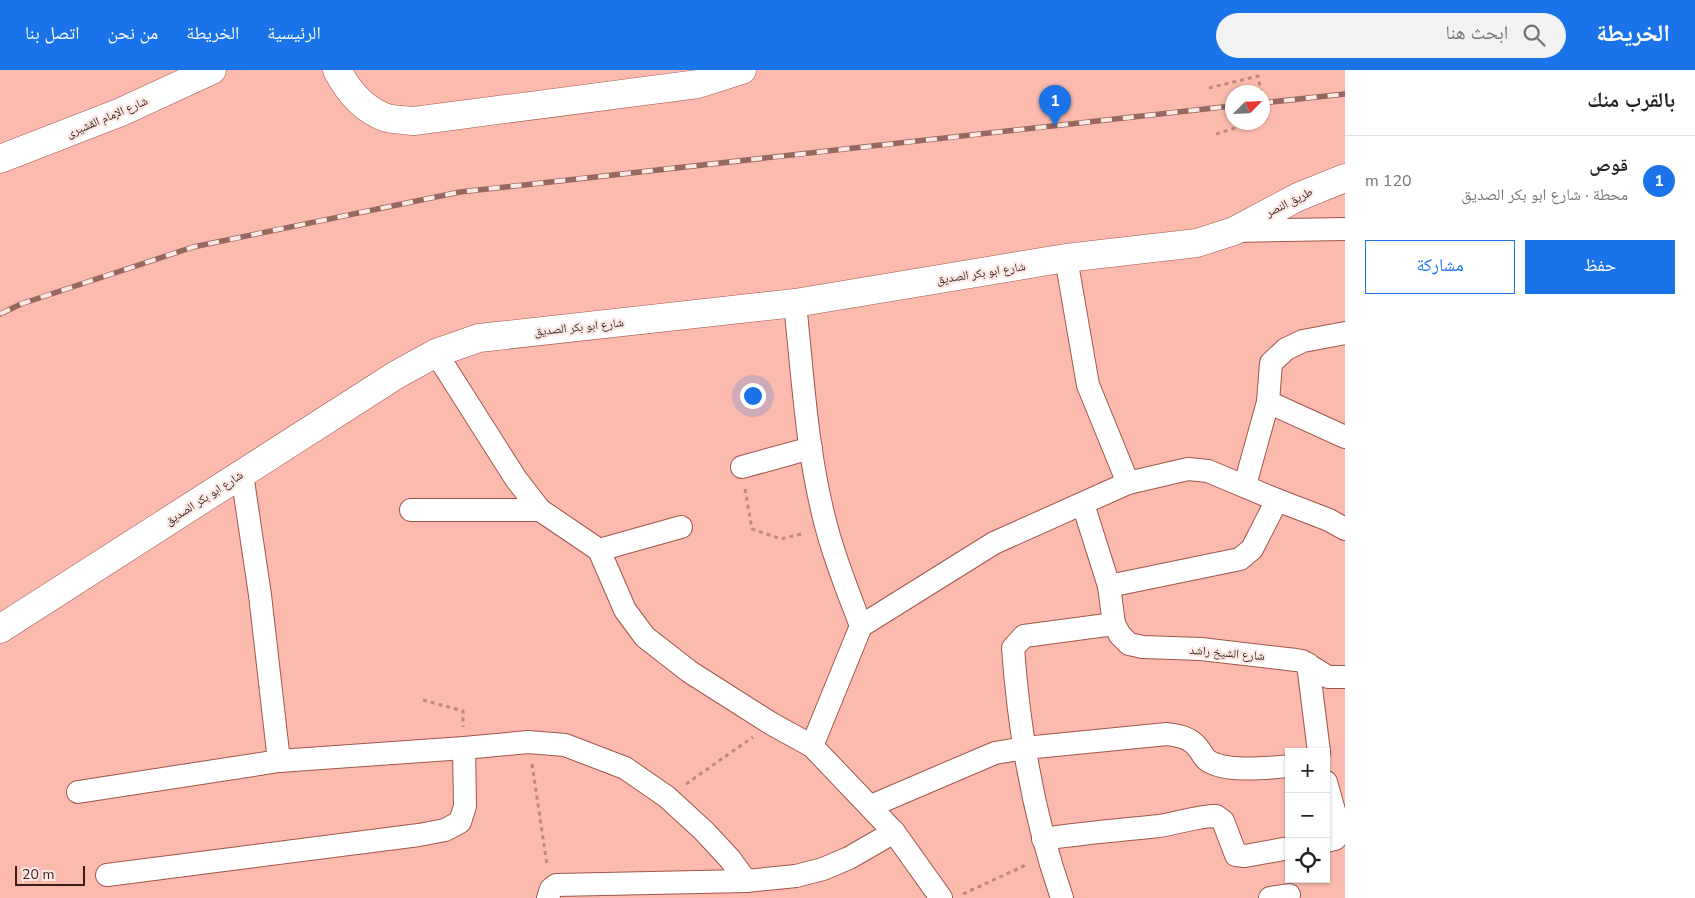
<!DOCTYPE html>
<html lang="ar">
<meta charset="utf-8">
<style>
:root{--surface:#fff;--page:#f2f2f2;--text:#222;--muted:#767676;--line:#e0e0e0;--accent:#1a73e8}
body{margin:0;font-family:"Nunito Sans","Noto Naskh Arabic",sans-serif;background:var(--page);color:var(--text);direction:rtl}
.controls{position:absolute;right:15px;bottom:15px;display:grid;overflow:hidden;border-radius:0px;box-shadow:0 1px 4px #0004}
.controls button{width:45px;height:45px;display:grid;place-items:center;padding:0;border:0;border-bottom:1px solid var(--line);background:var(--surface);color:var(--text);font:25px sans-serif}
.compass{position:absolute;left:1225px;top:15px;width:45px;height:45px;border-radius:50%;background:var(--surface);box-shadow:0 1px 4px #0004;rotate:66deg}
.scale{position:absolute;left:15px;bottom:12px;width:70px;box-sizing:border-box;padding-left:5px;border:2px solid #3b1d17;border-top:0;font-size:14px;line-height:18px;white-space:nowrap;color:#3b1d17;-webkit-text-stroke:4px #fae9e5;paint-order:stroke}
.you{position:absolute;left:752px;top:325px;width:18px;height:18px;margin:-12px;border:4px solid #fff;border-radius:50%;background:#1a73e8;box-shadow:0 0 0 8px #1a73e833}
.badge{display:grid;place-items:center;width:32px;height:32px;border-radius:50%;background:var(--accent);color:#fff;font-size:16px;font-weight:700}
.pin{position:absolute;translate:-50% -41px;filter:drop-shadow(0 1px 2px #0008)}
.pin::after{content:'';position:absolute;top:26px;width:18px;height:15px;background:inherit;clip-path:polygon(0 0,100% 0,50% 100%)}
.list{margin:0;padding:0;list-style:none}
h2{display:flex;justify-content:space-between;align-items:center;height:65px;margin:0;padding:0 20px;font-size:21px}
h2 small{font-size:16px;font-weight:400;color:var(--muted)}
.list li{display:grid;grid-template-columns:32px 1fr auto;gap:15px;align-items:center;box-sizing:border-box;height:90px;padding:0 20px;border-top:1px solid var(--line)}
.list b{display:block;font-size:19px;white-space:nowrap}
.list p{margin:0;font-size:16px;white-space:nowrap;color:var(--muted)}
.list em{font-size:16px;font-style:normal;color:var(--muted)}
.actions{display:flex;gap:10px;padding:15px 20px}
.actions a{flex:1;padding:11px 0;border:1px solid var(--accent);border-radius:0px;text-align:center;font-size:18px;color:var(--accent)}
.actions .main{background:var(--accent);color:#fff}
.icon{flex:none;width:28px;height:28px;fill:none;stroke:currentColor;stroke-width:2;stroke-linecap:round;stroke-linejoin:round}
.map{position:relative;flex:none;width:1345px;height:828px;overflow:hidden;direction:ltr}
header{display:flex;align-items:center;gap:30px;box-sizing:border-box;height:70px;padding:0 25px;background:var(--accent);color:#fff}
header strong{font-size:24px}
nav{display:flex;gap:28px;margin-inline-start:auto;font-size:18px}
.search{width:350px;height:45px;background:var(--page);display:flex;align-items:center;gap:12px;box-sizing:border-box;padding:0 18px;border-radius:28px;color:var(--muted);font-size:19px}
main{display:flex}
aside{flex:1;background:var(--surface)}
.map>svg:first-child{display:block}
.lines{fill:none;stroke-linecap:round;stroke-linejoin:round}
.minor-casing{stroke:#9f574a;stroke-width:24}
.tertiary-casing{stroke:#9f574a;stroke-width:29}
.path{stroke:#bd877d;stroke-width:3;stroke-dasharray:4 4;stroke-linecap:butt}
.minor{stroke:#fff;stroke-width:22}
.tertiary{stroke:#fff;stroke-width:28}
.rail-casing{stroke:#97685f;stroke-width:5.5}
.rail{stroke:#fae9e5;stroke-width:4;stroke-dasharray:11;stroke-linecap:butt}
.path-bridge{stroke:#bd877d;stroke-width:3;stroke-dasharray:4 4;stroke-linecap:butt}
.labels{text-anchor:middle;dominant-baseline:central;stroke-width:4.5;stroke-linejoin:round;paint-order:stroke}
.street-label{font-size:12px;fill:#3b1d17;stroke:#fae9e5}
</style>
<header>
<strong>الخريطة</strong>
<div class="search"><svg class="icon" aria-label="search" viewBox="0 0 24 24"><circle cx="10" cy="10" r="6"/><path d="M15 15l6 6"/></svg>ابحث هنا</div>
<nav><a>الرئيسية</a><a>الخريطة</a><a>من نحن</a><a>اتصل بنا</a></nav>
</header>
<main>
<aside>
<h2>بالقرب منك<small></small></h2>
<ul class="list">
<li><span class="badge">1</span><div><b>قوص</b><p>محطة · شارع ابو بكر الصديق</p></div><em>120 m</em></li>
</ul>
<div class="actions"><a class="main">حفظ</a><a>مشاركة</a></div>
</aside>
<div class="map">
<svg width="1345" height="828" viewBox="0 0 1345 828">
<rect width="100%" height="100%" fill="#fbbaad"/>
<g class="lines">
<g class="minor-casing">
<g id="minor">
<polyline points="1235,161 1345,159"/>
<polyline points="1066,188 1088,315 1128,413"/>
<path d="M 795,233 C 803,309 807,386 827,459 C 836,493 849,524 861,556"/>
<polyline points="436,283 516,409 540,440 599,480 625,540 645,567 690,602 772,654 812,676 894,762 941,828"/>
<polyline points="1268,332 1345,367"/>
<polyline points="742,397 811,378"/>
<polyline points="242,404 260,525 279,691"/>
<polyline points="1245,415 1268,332 1271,293 1286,279 1303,271 1345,263"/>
<polyline points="1083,434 1109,516 1114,554 1120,565 1129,574 1143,577 1201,579 1296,590 1302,591 1328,607 1345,607"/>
<polyline points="411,440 540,440"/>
<polyline points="599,480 681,457"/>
<polyline points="1109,516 1240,489 1252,479 1277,430"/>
<polyline points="1308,594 1319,682"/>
<polyline points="812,676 861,556 994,473 1128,413 1188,399 1208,401 1277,430 1329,450 1345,459"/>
<polyline points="1326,712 1340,762 1335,769 1326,771"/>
<polyline points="78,722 279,691 464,678 528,672 565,675 625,698 667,727 704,761 730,789 746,811"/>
<path d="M 871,736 L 995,683 L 1025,678 L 1167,664 C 1179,666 1190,667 1198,678 C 1201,681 1204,688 1207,690 C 1225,703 1268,698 1289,696"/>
<path d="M 1043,769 C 1082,763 1120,760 1159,756 C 1179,753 1197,746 1216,746 L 1223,751 L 1236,785 L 1245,786 L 1289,778"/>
<polyline points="107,805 419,765 445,760 460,752 465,736 464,678"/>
<polyline points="548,828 551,819 556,815 746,811 796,806 823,799 849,788 894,762"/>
<path d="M 1062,828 C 1034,748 1019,662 1013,578 L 1024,566 L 1114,554"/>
<polyline points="1270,828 1289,825"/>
</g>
</g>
<g class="tertiary-casing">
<g id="tertiary">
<path d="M 337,0 C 348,21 363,40 387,48 C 395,50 405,50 414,51 L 698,14 L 742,0"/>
<polyline points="0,89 121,42 212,0"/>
<polyline points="0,559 396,305 436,283 479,268 795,233 1066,188 1197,173 1234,161 1298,127 1345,108"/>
</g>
</g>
<g class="path">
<polyline points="1209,18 1258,6 1261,22"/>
<polyline points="1262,50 1266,50"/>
<polyline points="1216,64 1255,52"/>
<polyline points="745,419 752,459 781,469 805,463"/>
<polyline points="423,630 463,641 463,657"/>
<polyline points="532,694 547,795"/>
<polyline points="686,714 753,667"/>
<polyline points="963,824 1028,794"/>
</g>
<use href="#minor" class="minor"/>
<use href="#tertiary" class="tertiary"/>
<g class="rail-casing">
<g id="rail">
<polyline points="1262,33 1345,24"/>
<polyline points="0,244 21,234 193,177 460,122 1232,36"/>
</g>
</g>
<use href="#rail" class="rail"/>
<polyline class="path-bridge" points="1262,32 1266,50"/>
</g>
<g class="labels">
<g class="street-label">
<text transform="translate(107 47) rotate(-23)">شارع الإمام القشيرى</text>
<text transform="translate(1289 132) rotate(-27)">طريق النصر</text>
<text transform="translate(981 203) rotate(-9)">شارع ابو بكر الصديق</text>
<text transform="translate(579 257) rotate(-6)">شارع ابو بكر الصديق</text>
<text transform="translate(204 428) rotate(-33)">شارع ابو بكر الصديق</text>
<text transform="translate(1227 583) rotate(5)">شارع الشيخ راشد</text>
</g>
</g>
</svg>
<div class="controls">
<button>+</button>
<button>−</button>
<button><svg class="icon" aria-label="locate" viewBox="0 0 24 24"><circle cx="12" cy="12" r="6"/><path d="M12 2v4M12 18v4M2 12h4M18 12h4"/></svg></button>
</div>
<svg class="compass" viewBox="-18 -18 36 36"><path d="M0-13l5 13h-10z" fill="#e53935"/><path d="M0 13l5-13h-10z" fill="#767676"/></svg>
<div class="scale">20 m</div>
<div class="you"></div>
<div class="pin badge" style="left:1055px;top:56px">1</div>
</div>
</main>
